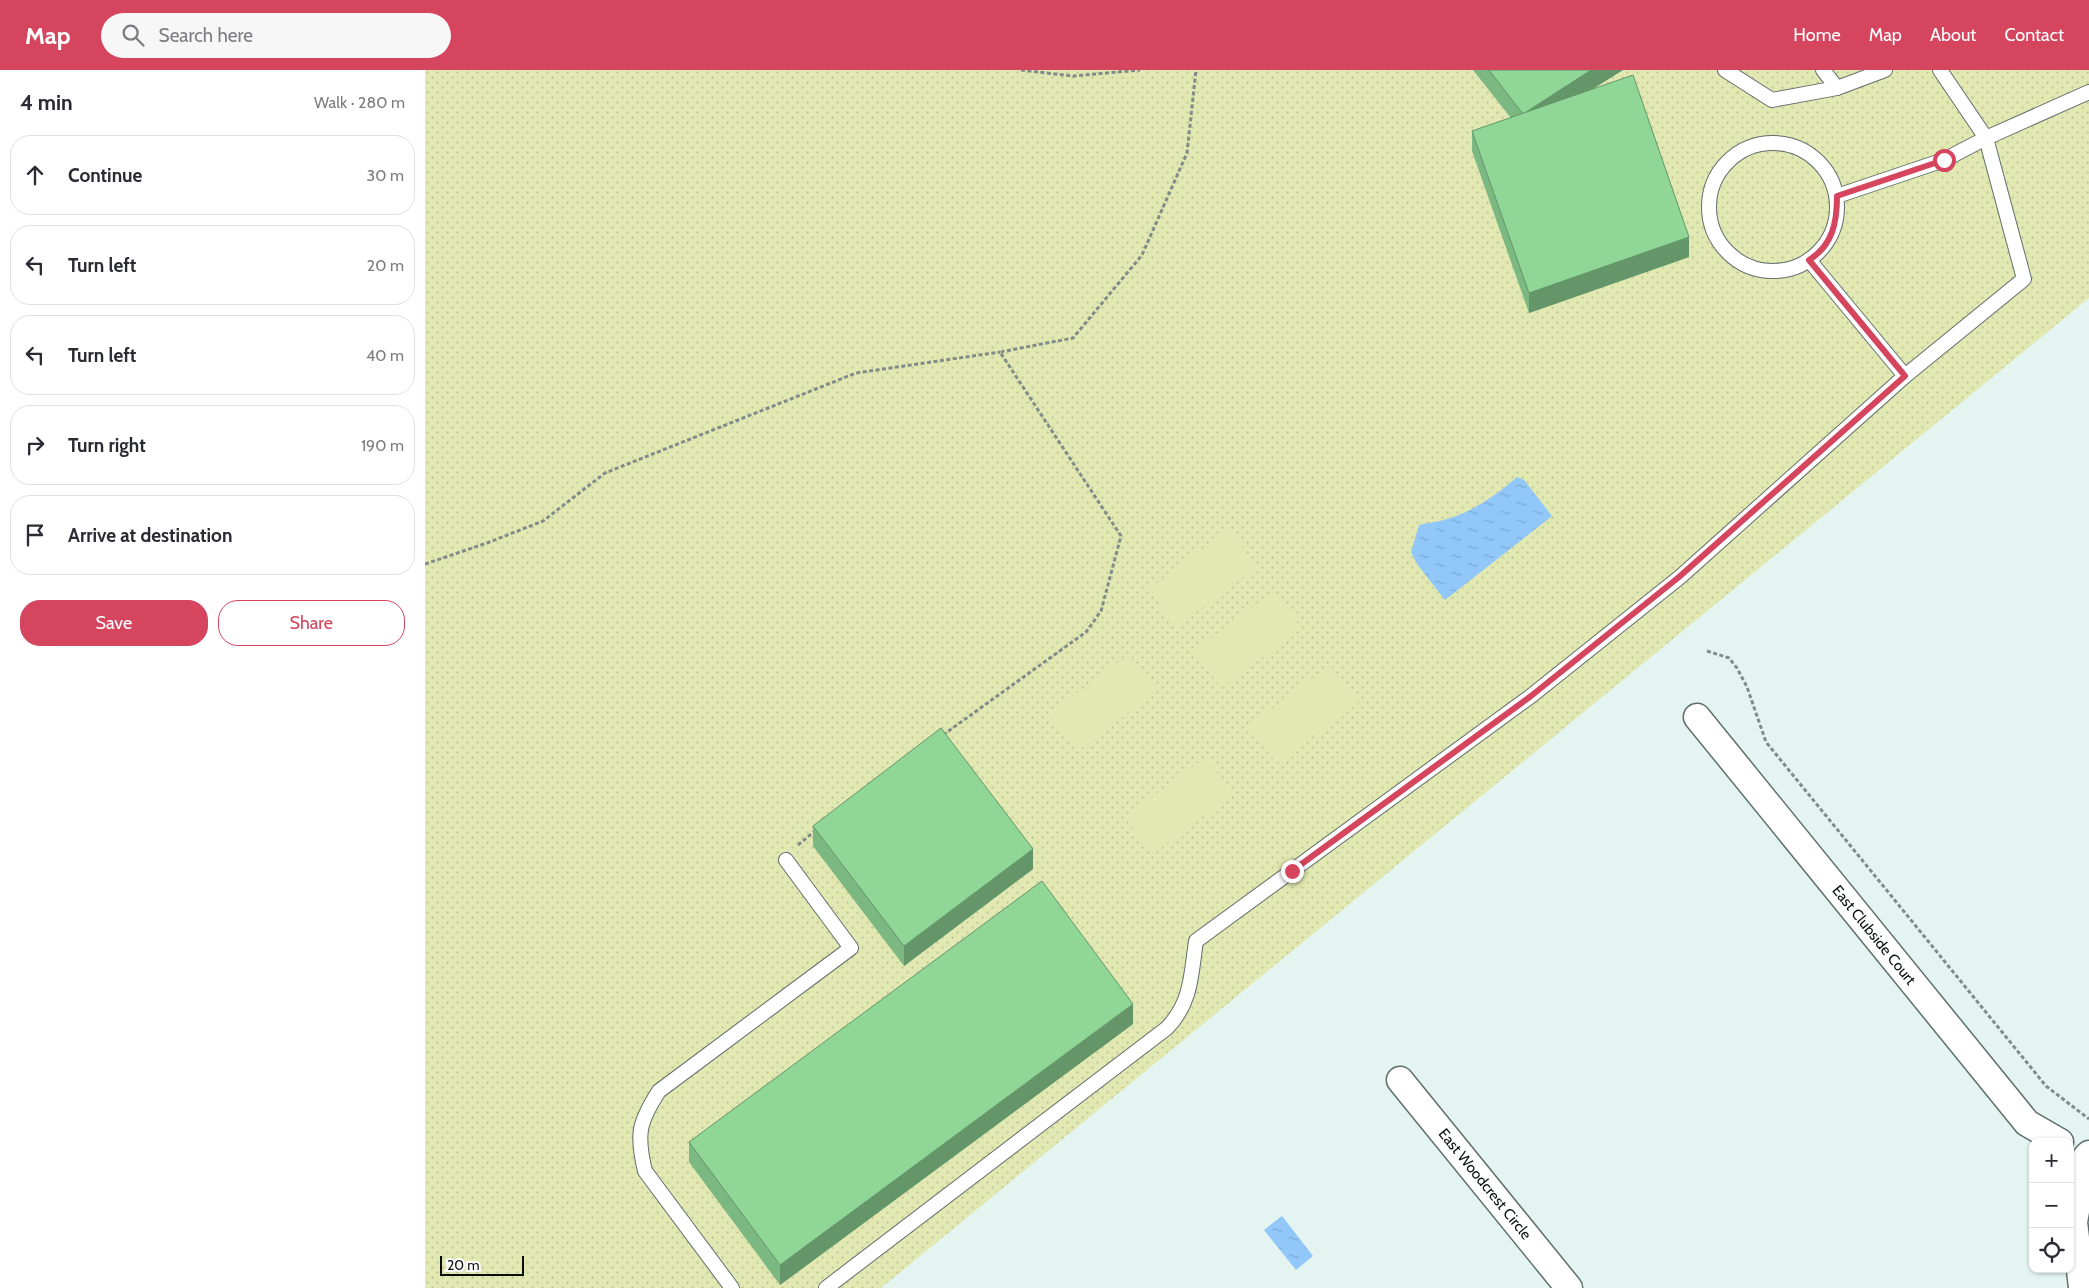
<!DOCTYPE html>
<meta charset="utf-8">
<style>
:root{--surface:#fff;--page:#f7f7f7;--text:#2b2b33;--muted:#7c7c81;--line:#e1e1e2;--accent:#d5455e}
body{margin:0;font-family:Cabin,sans-serif;background:var(--page);color:var(--text)}
.controls{position:absolute;right:15px;bottom:15px;display:grid;overflow:hidden;border-radius:10px;box-shadow:0 1px 4px #0004}
.controls button{width:45px;height:45px;display:grid;place-items:center;padding:0;border:0;border-bottom:1px solid var(--line);background:var(--surface);color:var(--text);font:25px sans-serif}
.scale{position:absolute;left:15px;bottom:12px;width:84px;box-sizing:border-box;padding-left:5px;border:2px solid #090f0e;border-top:0;font-size:14px;line-height:18px;white-space:nowrap;color:#090f0e;-webkit-text-stroke:4px #fff;paint-order:stroke}
.stop{position:absolute;width:15px;height:15px;margin:-11px;border:4px solid #d5455e;border-radius:50%;background:#fff}
.stop.end{background:#d5455e;border-color:#fff;box-shadow:0 1px 5px #0008}
.list{margin:0;padding:0;list-style:none}
h2{display:flex;justify-content:space-between;align-items:center;height:65px;margin:0;padding:0 20px;font-size:21px}
h2 small{font-size:16px;font-weight:400;color:var(--muted)}
.list li{display:grid;grid-template-columns:32px 1fr auto;gap:15px;align-items:center;box-sizing:border-box;height:80px;margin:0 10px 10px;padding:0 10px;border:1px solid var(--line);border-radius:20px}
.list b{display:block;font-size:19px;white-space:nowrap}
.list em{font-size:16px;font-style:normal;color:var(--muted)}
.actions{display:flex;gap:10px;padding:15px 20px}
.actions a{flex:1;padding:11px 0;border:1px solid var(--accent);border-radius:20px;text-align:center;font-size:18px;color:var(--accent)}
.actions .main{background:var(--accent);color:#fff}
.icon{flex:none;width:28px;height:28px;fill:none;stroke:currentColor;stroke-width:2;stroke-linecap:round;stroke-linejoin:round}
.map{position:relative;flex:none;width:1664px;height:1218px;overflow:hidden}
header{display:flex;align-items:center;gap:30px;box-sizing:border-box;height:70px;padding:0 25px;background:var(--accent);color:#fff}
header strong{font-size:24px}
nav{display:flex;gap:28px;margin-inline-start:auto;font-size:18px}
.search{width:350px;height:45px;background:var(--page);display:flex;align-items:center;gap:12px;box-sizing:border-box;padding:0 18px;border-radius:28px;color:var(--muted);font-size:19px}
main{display:flex}
aside{flex:1;background:var(--surface)}
.map>svg:first-child{display:block}
.grass{fill:url(#grass-dots)}
.pitch{fill:#e1e8b1}
.water{fill:url(#water-ripples)}
.lines{fill:none;stroke-linecap:round;stroke-linejoin:round}
.service-casing{stroke:#606f6c;stroke-width:16}
.minor-casing{stroke:#606f6c;stroke-width:29}
.path{stroke:#808c89;stroke-width:3;stroke-dasharray:4 2.5;stroke-linecap:butt}
.service{stroke:#fff;stroke-width:14}
.minor{stroke:#fff;stroke-width:26}
.wall{fill:#7bb882}
.shaded-wall{fill:#64966a}
.building{fill:#8fd697;stroke:#64966a}
.route{stroke:#d5455e;stroke-width:6}
.labels{text-anchor:middle;dominant-baseline:central;stroke-width:5;stroke-linejoin:round;paint-order:stroke}
.street-label{font-size:15px;fill:#090f0e;stroke:#fff}
</style>
<header>
<strong>Map</strong>
<div class="search"><svg class="icon" aria-label="search" viewBox="0 0 24 24"><circle cx="10" cy="10" r="6"/><path d="M15 15l6 6"/></svg>Search here</div>
<nav><a>Home</a><a>Map</a><a>About</a><a>Contact</a></nav>
</header>
<main>
<aside>
<h2>4 min<small>Walk · 280 m</small></h2>
<ul class="list">
<li><svg class="icon" aria-label="ahead" viewBox="0 0 24 24"><path d="M12 20V5M6 11l6-6 6 6"/></svg><div><b>Continue</b></div><em>30 m</em></li>
<li><svg class="icon" aria-label="left" viewBox="0 0 24 24"><path d="M17 20v-9H6M10 6l-5 5 5 5"/></svg><div><b>Turn left</b></div><em>20 m</em></li>
<li><svg class="icon" aria-label="left" viewBox="0 0 24 24"><path d="M17 20v-9H6M10 6l-5 5 5 5"/></svg><div><b>Turn left</b></div><em>40 m</em></li>
<li><svg class="icon" aria-label="right" viewBox="0 0 24 24"><path d="M7 20v-9h11M14 6l5 5-5 5"/></svg><div><b>Turn right</b></div><em>190 m</em></li>
<li><svg class="icon" aria-label="arrive" viewBox="0 0 24 24"><path d="M6 21V4h12l-3 4 3 4H6"/></svg><div><b>Arrive at destination</b></div></li>
</ul>
<div class="actions"><a class="main">Save</a><a>Share</a></div>
</aside>
<div class="map">
<svg width="1664" height="1218" viewBox="0 0 1664 1218">
<defs>
<pattern id="grass-dots" width="8" height="8" patternUnits="userSpaceOnUse" patternTransform="scale(1.25)"><rect width="8" height="8" fill="#e1e8b1"/><path d="M2 2h.1M6 6h.1" fill="none" stroke="#c0c697" stroke-width="1.8" stroke-linecap="round"/></pattern>
<pattern id="water-ripples" width="26" height="14" patternUnits="userSpaceOnUse" patternTransform="scale(1.25)"><rect width="26" height="14" fill="#91c7f9"/><path d="M2 4q2-2 4 0t4 0M15 11q2-2 4 0t4 0" fill="none" stroke="#7caad4"/></pattern>
</defs>
<rect width="100%" height="100%" fill="#e4f4f0"/>
<polygon class="grass" points="0,0 1664,0 1664,228 456,1218 0,1218"/>
<g class="pitch">
<polygon points="804,459 832,497 751,557 724,519"/>
<polygon points="849,521 877,558 796,618 769,581"/>
<polygon points="704,584 732,621 652,681 624,644"/>
<polygon points="905,595 933,633 852,693 824,656"/>
<polygon points="781,687 808,724 728,784 700,747"/>
</g>
<g class="water">
<path d="M 1092,407 L 1099,410 L 1127,446 L 1020,530 L 992,494 L 986,482 L 994,455 C 1005,452 1015,452 1025,448 C 1051,440 1072,424 1092,407 Z"/>
<polygon points="857,1146 888,1186 871,1200 839,1160"/>
</g>
<g class="lines">
<g class="service-casing">
<g id="service">
<polyline points="1300,0 1347,30 1412,18 1460,0"/>
<polyline points="1398,0 1412,18"/>
<circle cx="1348" cy="137" r="64"/>
<polyline points="1412,126 1519,90 1561,68 1515,0"/>
<polyline points="1384,190 1480,306"/>
<path d="M 307,1218 L 220,1101 C 211,1064 214,1052 234,1021 L 426,878 L 361,790"/>
<path d="M 401,1218 L 742,958 C 767,932 766,904 771,871 L 1106,626 L 1255,507 L 1480,306 L 1599,209 L 1561,68 L 1664,22"/>
</g>
</g>
<g class="minor-casing">
<g id="minor">
<polyline points="1272,647 1602,1053 1635,1072"/>
<polyline points="975,1010 1144,1218"/>
<polyline points="1657,1217 1649,1152 1661,1087 1664,1084"/>
</g>
</g>
<g class="path">
<polyline points="596,0 648,6 715,0"/>
<polyline points="0,494 62,473 118,451 180,403 431,303 575,282"/>
<polyline points="1282,581 1304,588 1312,598 1322,617 1341,672 1621,1016 1664,1049"/>
<polyline points="518,665 661,562 676,541 696,466 575,282 648,268 717,185 762,83 771,0"/>
<polyline points="373,775 391,760"/>
</g>
<use href="#service" class="service"/>
<use href="#minor" class="minor"/>
</g>
<g class="wall">
<polygon points="1048,0 1198,0 1167,19 1264,187 1104,243 1047,81 1047,61 1086,48"/>
<polygon points="388,756 608,799 479,896 388,776"/>
<polygon points="708,954 355,1215 264,1092 264,1072"/>
</g>
<g class="shaded-wall">
<polygon points="1166,0 1198,0 1098,63 1098,44"/>
<polygon points="1264,167 1264,187 1104,243 1104,223"/>
<polygon points="608,779 608,799 479,896 479,876"/>
<polygon points="708,934 708,954 355,1215 355,1195"/>
</g>
<g class="building">
<polygon points="1064,0 1166,0 1098,44"/>
<polygon points="1208,5 1264,167 1104,223 1047,61"/>
<polygon points="516,658 608,779 479,876 388,756"/>
<polygon points="617,811 708,934 355,1195 264,1072"/>
</g>
<g class="lines">
<path class="route" d="M 867,801 L 1106,626 L 1254,507 L 1480,306 L 1384,190 C 1408,175 1412,152 1412,126 L 1519,90"/>
</g>
<g class="labels">
<g class="street-label">
<text transform="translate(1449 865) rotate(51)">East Clubside Court</text>
<text transform="translate(1060 1114) rotate(51)">East Woodcrest Circle</text>
</g>
</g>
</svg>
<div class="controls">
<button>+</button>
<button>−</button>
<button><svg class="icon" aria-label="locate" viewBox="0 0 24 24"><circle cx="12" cy="12" r="6"/><path d="M12 2v4M12 18v4M2 12h4M18 12h4"/></svg></button>
</div>
<div class="scale">20 m</div>
<div class="stop" style="left:1519px;top:90px"></div>
<div class="stop end" style="left:867px;top:801px"></div>
</div>
</main>
